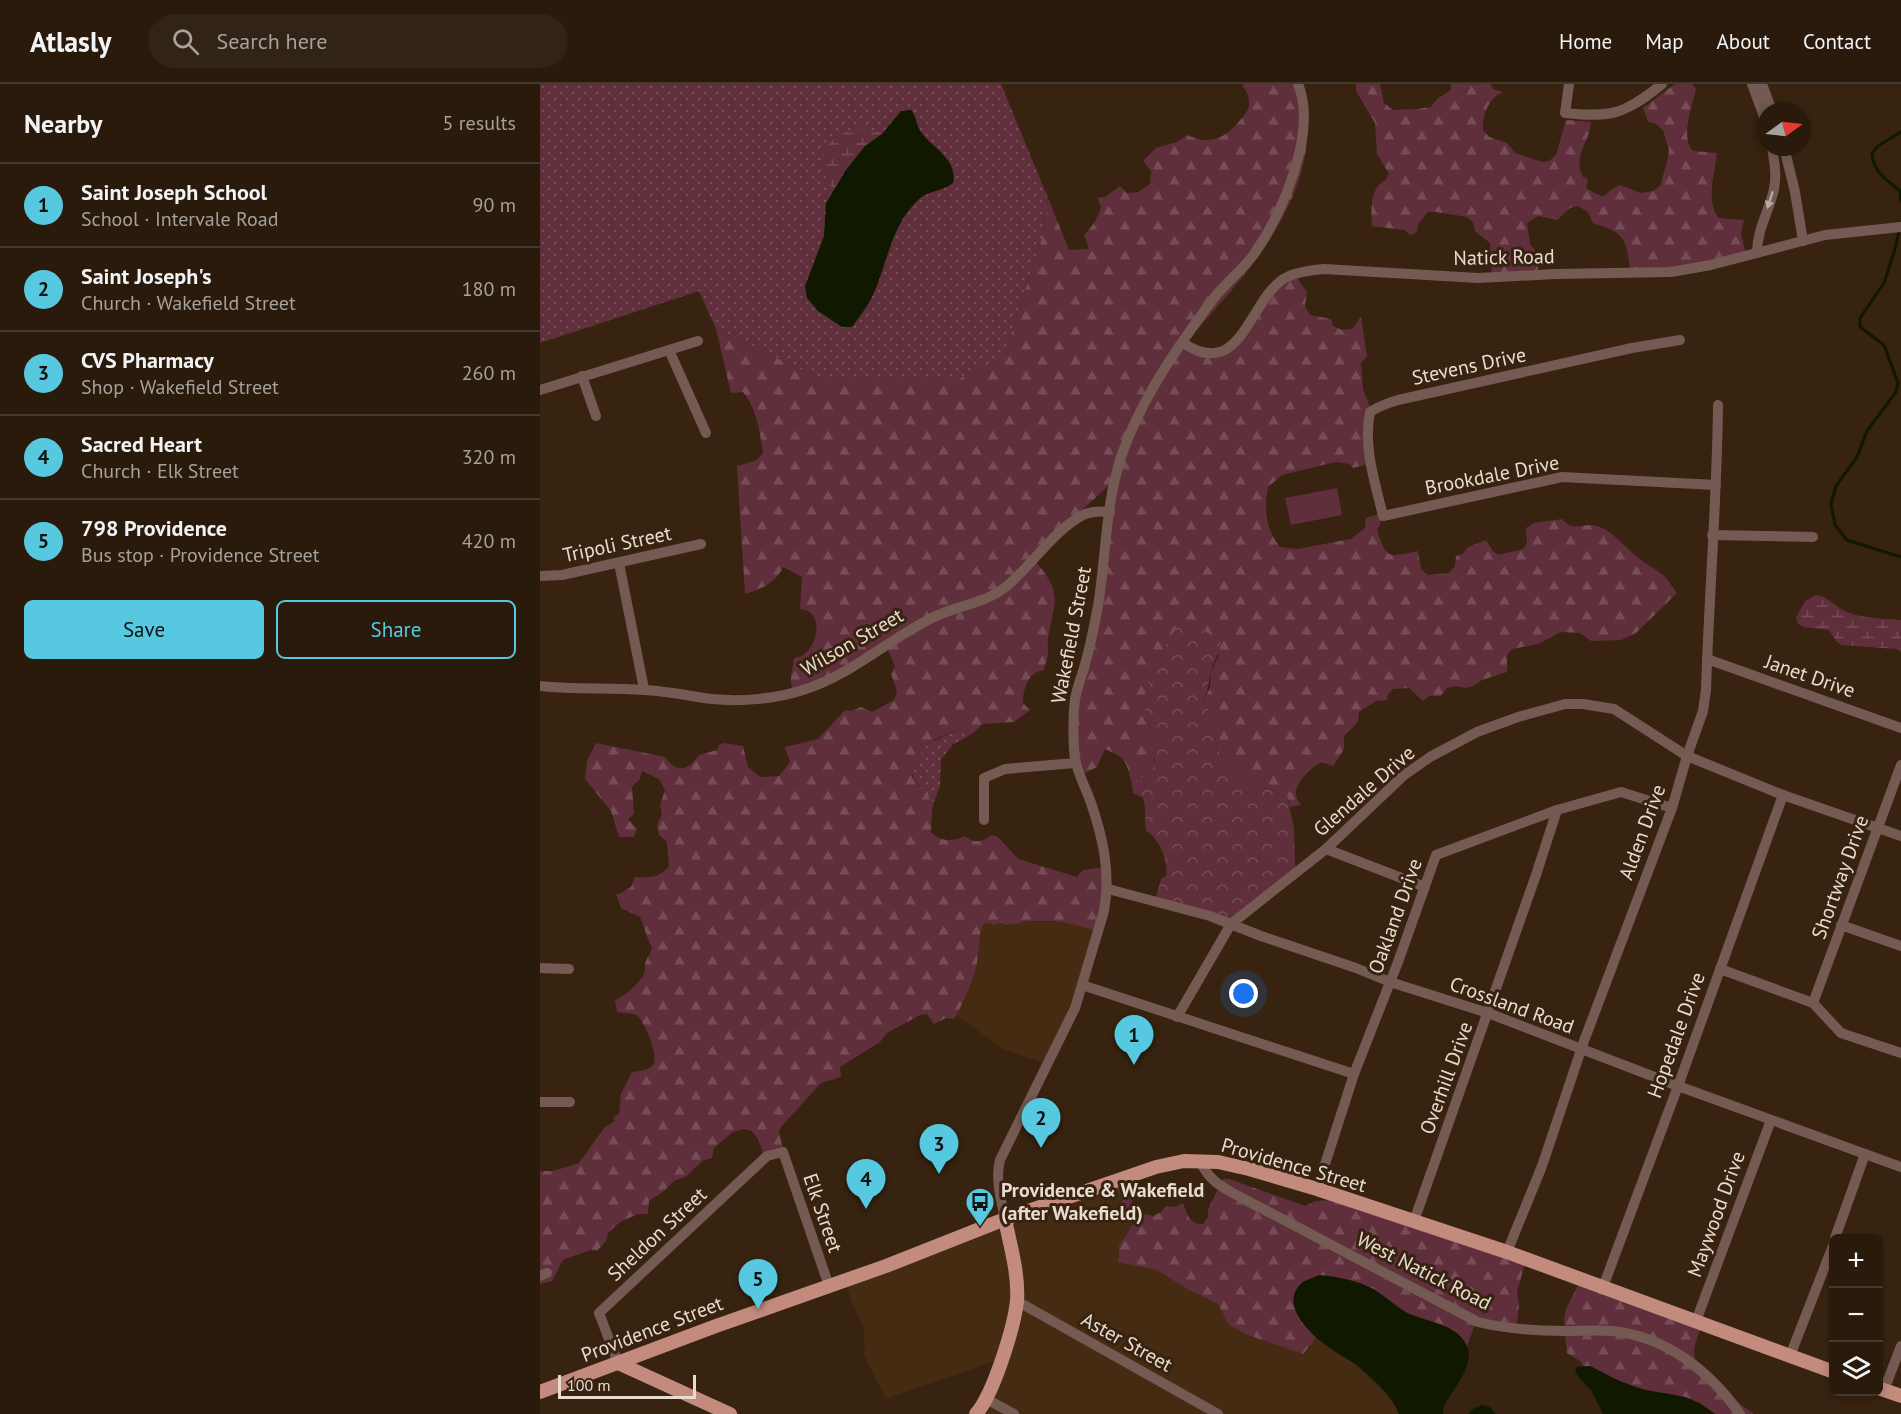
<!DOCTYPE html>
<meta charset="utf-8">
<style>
:root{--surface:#291a0c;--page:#312315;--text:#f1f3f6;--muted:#a5a19d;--line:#45382d;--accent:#56c9e1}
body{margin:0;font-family:"PT Sans",sans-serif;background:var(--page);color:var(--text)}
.controls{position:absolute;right:18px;bottom:18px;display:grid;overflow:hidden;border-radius:9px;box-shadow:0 3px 9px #0003}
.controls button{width:54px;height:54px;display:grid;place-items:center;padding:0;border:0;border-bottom:2px solid var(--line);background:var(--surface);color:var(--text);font:30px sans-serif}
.compass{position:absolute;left:1217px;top:18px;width:54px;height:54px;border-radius:50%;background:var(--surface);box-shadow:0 3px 9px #0003;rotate:75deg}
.scale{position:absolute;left:18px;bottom:15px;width:138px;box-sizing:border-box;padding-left:6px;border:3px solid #e8dbcf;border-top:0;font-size:16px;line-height:21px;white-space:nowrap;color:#e8dbcf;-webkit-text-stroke:4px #372310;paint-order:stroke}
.you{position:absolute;left:704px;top:910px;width:21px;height:21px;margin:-15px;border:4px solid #fff;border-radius:50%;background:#1a73e8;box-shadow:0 0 0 9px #1a73e833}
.badge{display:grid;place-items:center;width:39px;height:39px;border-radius:50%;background:var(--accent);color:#111;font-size:20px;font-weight:700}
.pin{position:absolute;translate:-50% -50px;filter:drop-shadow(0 2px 3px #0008)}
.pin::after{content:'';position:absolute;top:32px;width:21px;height:18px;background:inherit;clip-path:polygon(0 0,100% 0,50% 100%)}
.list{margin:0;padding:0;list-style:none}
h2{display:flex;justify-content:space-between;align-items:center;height:78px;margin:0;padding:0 24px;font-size:26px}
h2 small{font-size:20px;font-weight:400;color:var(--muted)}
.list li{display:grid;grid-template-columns:39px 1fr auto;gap:18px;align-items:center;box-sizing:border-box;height:84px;padding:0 24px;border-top:2px solid var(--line)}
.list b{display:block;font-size:22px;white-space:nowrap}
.list p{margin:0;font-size:20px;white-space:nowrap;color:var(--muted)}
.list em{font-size:20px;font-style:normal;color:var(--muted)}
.actions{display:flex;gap:12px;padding:18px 24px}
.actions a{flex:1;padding:14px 0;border:2px solid var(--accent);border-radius:9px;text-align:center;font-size:21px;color:var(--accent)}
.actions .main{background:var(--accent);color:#111}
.icon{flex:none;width:33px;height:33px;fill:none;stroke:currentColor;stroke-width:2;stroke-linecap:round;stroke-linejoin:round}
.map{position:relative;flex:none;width:1361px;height:1330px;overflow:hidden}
header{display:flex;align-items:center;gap:36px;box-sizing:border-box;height:84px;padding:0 30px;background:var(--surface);border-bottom:2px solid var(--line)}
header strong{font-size:28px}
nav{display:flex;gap:33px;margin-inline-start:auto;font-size:21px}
.search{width:420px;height:54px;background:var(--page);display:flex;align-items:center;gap:15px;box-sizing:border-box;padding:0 21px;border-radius:33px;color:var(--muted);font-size:22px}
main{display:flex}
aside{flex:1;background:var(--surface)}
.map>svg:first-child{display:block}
.built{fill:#442b12}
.grass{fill:url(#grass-dots)}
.forest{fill:url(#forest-firs)}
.wetland{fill:url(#wetland-marsh)}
.park{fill:url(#park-crowns)}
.pitch{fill:#5f2f3c}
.water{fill:#101800}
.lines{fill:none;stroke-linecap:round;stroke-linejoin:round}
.stream{stroke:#101800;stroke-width:3}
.minor{stroke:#755a54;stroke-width:10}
.major{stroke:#c28b7e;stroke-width:14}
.oneway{fill:#baa79e}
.labels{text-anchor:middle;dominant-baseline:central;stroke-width:6;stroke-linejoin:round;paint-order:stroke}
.street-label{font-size:20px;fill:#e8dbcf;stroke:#372310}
.poi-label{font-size:20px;font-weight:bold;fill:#e8dbcf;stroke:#372310;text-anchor:start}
</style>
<header>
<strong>Atlasly</strong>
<div class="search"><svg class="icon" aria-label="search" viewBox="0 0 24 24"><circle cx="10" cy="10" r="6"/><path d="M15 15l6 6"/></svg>Search here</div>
<nav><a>Home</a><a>Map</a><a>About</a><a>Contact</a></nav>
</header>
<main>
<aside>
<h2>Nearby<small>5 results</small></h2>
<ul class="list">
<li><span class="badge">1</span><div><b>Saint Joseph School</b><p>School · Intervale Road</p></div><em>90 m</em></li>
<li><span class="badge">2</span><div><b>Saint Joseph's</b><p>Church · Wakefield Street</p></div><em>180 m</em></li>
<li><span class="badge">3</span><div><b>CVS Pharmacy</b><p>Shop · Wakefield Street</p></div><em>260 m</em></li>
<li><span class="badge">4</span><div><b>Sacred Heart</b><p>Church · Elk Street</p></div><em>320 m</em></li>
<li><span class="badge">5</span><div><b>798 Providence</b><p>Bus stop · Providence Street</p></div><em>420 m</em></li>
</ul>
<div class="actions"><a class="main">Save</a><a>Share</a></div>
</aside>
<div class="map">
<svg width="1361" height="1330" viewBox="0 0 1361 1330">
<defs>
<pattern id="grass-dots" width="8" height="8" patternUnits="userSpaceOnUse" patternTransform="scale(1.5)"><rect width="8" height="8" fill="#5f2f3c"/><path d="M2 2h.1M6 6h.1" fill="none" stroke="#764d57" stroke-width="1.8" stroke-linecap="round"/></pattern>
<pattern id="forest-firs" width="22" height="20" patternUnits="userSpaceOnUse" patternTransform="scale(1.5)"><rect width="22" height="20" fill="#5f2f3c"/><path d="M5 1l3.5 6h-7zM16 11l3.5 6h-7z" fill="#764d57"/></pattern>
<pattern id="wetland-marsh" width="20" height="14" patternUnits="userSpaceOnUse" patternTransform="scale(1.5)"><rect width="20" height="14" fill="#5f2f3c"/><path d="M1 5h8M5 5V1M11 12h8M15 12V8" fill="none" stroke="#764d57"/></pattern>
<pattern id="park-crowns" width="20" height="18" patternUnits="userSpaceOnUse" patternTransform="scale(1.5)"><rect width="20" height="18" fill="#5f2f3c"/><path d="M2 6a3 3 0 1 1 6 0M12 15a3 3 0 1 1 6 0" fill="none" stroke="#764d57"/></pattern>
</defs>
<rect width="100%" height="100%" fill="#372310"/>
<g class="built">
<polygon points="491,837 534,839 557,848 544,900 507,980 464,966 416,931 424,918 433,894 439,873 439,850 443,841 449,839 454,841 460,839 467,842"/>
<polygon points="573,1098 581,1113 584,1126 595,1133 595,1137 579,1162 579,1178 617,1186 647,1205 678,1220 689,1241 773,1258 776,1254 816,1281 845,1309 854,1320 859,1330 434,1330 458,1276 346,1315 323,1269 325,1264 323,1242 311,1217 306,1197"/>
</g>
<g class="grass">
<polygon points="0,0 461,0 508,114 502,154 464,274 417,296 283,296 176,245 159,207 0,259"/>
<path d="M 422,645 L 432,650 L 412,661 L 401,676 L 400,702 L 394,718 L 390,716 L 387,706 L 381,705 C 379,700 373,694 372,689 C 368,666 405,650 422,645 Z"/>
</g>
<g class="forest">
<path d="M 702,0 L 761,0 C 764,11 768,24 768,36 C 769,130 699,197 642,263 L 642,265 L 666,271 L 687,267 L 731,210 L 756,193 L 767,208 L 765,222 L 770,231 L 791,235 L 793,242 L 802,246 L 812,245 L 821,233 L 827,272 L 821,279 L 823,305 L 832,328 L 832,379 L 813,384 L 810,380 L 795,378 L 742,391 L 728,403 C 724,427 725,443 740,463 L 757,465 L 811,455 L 825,444 L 826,434 L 843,429 L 844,431 L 837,446 C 847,476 847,473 878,467 L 881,485 L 888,491 L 909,489 L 915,482 L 916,472 L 923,470 L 928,463 L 946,456 L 953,467 L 958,471 L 983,465 L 987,459 L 986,444 L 994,439 L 1022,435 C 1034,450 1045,436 1060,443 C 1075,450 1084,462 1096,472 C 1104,479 1114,484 1123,491 C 1128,495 1132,503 1137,509 L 1096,549 L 1081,556 L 1051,557 L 1040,549 L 1021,548 L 998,560 L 972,565 L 967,571 L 967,588 L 942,596 L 935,601 L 926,604 L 916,602 L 907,604 L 901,612 L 889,612 L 883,617 L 869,604 L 853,605 L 848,610 L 847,616 L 836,617 L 819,628 L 818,638 L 804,652 L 804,665 L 793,682 L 782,678 C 772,683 758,696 756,707 C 755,712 758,717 761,721 L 750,723 L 747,712 L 710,699 L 694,686 L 677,665 L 671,632 L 664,616 L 670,604 L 671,587 L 680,569 L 604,621 L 612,653 L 616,689 L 600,694 L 592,700 C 586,678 587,674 565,665 L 557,683 L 541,691 L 534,643 L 549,568 L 568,402 L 522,445 L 496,478 C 524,511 514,517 508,555 C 507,559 509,564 508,569 C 508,575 505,580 504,586 C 488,588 483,605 483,619 L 490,626 L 474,638 L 443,640 L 432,650 L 422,645 C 405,650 383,657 379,676 L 372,680 L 372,692 L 381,705 L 387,706 L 390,716 L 394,718 L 392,726 L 391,748 C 401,758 412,758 425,752 C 434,760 443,758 452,751 L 458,753 L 478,775 L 537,793 L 543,786 L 566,783 L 557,848 C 535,839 516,836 492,837 C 481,837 471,844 460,839 L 454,841 L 449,839 L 443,841 C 438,852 440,861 438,873 C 435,895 425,916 414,935 L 406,934 L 394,940 L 387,930 L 380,931 L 347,949 L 340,958 L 300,983 L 301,993 L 281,999 L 241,1043 L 239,1047 L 243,1065 L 225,1074 L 218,1055 L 212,1047 L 203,1045 L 193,1048 L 174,1064 L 172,1074 L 162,1077 L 147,1092 L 134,1097 L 124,1107 L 109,1117 L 108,1130 L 98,1130 L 80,1138 L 68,1149 L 66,1157 L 57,1167 L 51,1166 L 23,1176 L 12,1197 L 0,1200 L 0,1087 L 13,1087 L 39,1079 L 64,1044 L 75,1037 L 73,1034 L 79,1030 L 81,1010 L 92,988 C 100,987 110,987 114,979 C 118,971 104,935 96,931 C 91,929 83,929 77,928 L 75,916 C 85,912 103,897 105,886 C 106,878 103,884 106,877 C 108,872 111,869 112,864 C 106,853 105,844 100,833 L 81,824 L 76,810 L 79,810 L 91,803 L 95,793 C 110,794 119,794 129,782 L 127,758 L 119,751 L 117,742 L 122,730 L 120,721 L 125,706 L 119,695 L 102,687 L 100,695 L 92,703 L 94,730 L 88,735 L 97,745 L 94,753 L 79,753 L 71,727 L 45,695 L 47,677 L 56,659 L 125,673 C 137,690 148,687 159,671 L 177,666 L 179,661 L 184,659 L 203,662 L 208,683 L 220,693 L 239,692 L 250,678 L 245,663 L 278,655 L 305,626 L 311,627 L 321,623 L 332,628 L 354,616 L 357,607 L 351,590 L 355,582 L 347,564 L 253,609 C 249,590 252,592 254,574 C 257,573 260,573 263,571 C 279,561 284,526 260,525 L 262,493 L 243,483 C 237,498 220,506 205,510 L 197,382 L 217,376 L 223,369 C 220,349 217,325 203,308 L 191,309 L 176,245 L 283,296 L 417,296 L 464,273 L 502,154 L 508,114 L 529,166 L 549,165 L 544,151 C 552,143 558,134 561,123 L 557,114 L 565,113 L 580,102 L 587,109 L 598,108 L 610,100 L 611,87 L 603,77 L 616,64 L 637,58 L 647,51 C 671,62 686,54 701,35 C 706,29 710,25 709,18 C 709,10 705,6 702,0 Z"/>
<path d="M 816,0 L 840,0 L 844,19 L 853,26 L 877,25 L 891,23 L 897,15 L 911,6 L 911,0 L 950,0 L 953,5 L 962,8 C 948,16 942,31 943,46 L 949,53 L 967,59 L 975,69 L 1002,78 L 1009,77 L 1016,71 L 1026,36 L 1051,38 C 1050,59 1032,71 1043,93 L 1048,95 L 1046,104 C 1070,119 1061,109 1080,101 L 1101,109 L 1113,107 L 1120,102 L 1128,74 L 1129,66 L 1123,46 L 1116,40 L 1108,38 L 1103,24 L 1135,0 L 1152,0 L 1156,5 C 1152,23 1140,53 1153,67 L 1177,69 C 1175,88 1165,119 1179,134 L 1204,136 L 1201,149 L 1206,171 L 1142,187 L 1090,188 C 1087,156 1086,149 1053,139 L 1048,128 L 1038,122 L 1030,124 L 1017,136 L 998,132 L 987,139 L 990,160 L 998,170 L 998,191 L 952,192 L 950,159 L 935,147 L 933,138 L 927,133 L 896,128 L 888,128 L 878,140 L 877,148 L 870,151 L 864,146 L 832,142 C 831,131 830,111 839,101 C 843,97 846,97 849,90 L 837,70 L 835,39 L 816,7 Z"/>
<path d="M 584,1095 L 593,1110 L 592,1118 L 597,1128 L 613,1132 L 621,1128 L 626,1122 L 635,1123 L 643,1119 C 647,1129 649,1141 663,1140 L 668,1133 L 668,1125 L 683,1095 L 689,1095 L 765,1122 L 776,1117 L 806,1115 L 986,1176 L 977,1208 L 979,1222 L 976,1244 L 935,1240 L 927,1262 L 916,1248 L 900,1240 L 867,1229 L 832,1204 L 770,1248 L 776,1254 L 763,1270 L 708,1251 L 689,1241 L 678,1220 L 647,1205 L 617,1186 L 577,1178 L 579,1173 L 579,1162 L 595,1137 L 595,1133 L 584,1126 L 581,1113 L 573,1098 Z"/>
<path d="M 1040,1195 L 1163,1241 C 1158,1250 1152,1264 1155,1274 C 1158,1288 1201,1321 1214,1330 L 1175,1330 L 1160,1319 L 1146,1313 L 1105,1306 L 1075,1295 L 1050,1282 L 1043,1282 L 1040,1277 L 1027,1269 C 1026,1255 1021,1233 1028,1221 C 1032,1212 1037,1205 1040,1195 Z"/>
</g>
<g class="wetland">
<path d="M 315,44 L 334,46 L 342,50 C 321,65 307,84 294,107 C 272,76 281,57 315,44 Z"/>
<path d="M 1276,511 C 1288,512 1294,522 1305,527 C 1321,535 1343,534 1361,536 L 1361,568 L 1357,565 L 1301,561 L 1296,557 L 1289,546 L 1264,543 L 1258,540 L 1256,534 L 1265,517 Z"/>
</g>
<path class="park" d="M 646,539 L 653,541 L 681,556 C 680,572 673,576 671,588 C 668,599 669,605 664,616 L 671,632 L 677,665 L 694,686 L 710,699 L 747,712 L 754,744 L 755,780 L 757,788 L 697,836 L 615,816 L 621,795 L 626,792 C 629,778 619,754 606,747 C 604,735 607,726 603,714 L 593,709 L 592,700 L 600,694 L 616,688 L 612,653 L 604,621 L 605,611 L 613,586 L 635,544 Z"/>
<polygon class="pitch" points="797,404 802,431 751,441 745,414"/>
<g class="water">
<path d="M 371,26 C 377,33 376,42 381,48 C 393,65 418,75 413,99 C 403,107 388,107 379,115 C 351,141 348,178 333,211 C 328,222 319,233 312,243 L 302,243 L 278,227 L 267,214 L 265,202 L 284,152 L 286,119 L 306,86 L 325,62 L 342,50 L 361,27 Z"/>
<path d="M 780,1191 C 798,1193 817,1196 833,1205 C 845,1212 855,1222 867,1229 C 886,1239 920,1239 928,1265 C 933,1283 913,1306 904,1322 L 903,1330 L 859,1330 C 852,1311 832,1294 817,1281 C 807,1274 795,1269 786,1261 C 768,1248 738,1218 763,1198 C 768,1195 775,1193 780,1191 Z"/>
<path d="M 1050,1282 C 1068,1291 1086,1302 1106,1306 C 1136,1312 1149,1310 1175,1330 L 1063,1330 L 1051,1306 L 1040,1295 L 1035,1287 L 1037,1283 Z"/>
<polygon points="942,1321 950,1323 956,1330 928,1330 933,1325"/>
</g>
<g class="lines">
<g class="stream">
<path d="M 1361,48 L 1338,62 L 1332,69 C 1333,88 1346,95 1360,107 L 1361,117"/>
<polyline points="1359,147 1355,165 1344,199 1320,234 1320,243 1344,261 1358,299 1356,308 1327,347 1317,373 1296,402 1291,420 1295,441 1307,456 1361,473"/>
</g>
<g class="minor">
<path d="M 1029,0 L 1025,29 C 1072,34 1085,30 1122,0"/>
<polyline points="1212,0 1226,38"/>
<polyline points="1222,0 1232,27"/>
<polyline points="1244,63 1255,108 1263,157"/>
<path d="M 1217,169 C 1217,145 1229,128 1234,105 C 1237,91 1234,77 1232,63"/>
<path d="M 1140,256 L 1092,264 L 858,316 C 848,319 839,322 830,328 C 823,363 835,398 843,432 L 1022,393 L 1176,401"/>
<path d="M 643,259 C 703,299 709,212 747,193 C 758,188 772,186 784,185 L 938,194 L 1016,190 L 1131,188 L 1171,181 L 1285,151 L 1361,143"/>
<polyline points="129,266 166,349"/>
<polyline points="42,292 56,332"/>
<polyline points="0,306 158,257"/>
<polyline points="1172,451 1273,453"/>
<polyline points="79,479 104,605"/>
<polyline points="0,492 22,491 161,460"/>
<polyline points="1167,575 1361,644"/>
<path d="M 0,602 C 35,606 70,603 104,606 C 127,607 149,612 172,615 C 202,618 237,615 266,605 C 312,590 349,555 392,534 C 417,521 445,520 467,502 C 492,481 514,446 543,431 C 552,427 561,427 570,428"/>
<polyline points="444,736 444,694 465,685 535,679"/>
<polyline points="786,765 885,803"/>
<polyline points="568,805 670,832 721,852 816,884 850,898 948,929 1138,1002 1361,1083"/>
<polyline points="1301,841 1361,862"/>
<polyline points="0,884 29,885"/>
<polyline points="1180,885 1273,919 1301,949 1361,969"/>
<polyline points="542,901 814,990"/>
<polyline points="1273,919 1361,681"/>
<polyline points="637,933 691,840 786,765 863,692 890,673 937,648 978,633 1025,620 1043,620 1074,625 1147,672 1243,711 1361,752"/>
<polyline points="0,1018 30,1018"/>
<path d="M 660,1077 C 670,1098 682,1103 702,1114 L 938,1238 C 966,1245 997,1247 1026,1247 C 1041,1247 1056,1246 1072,1247 C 1125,1252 1170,1287 1200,1330"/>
<polyline points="777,1105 814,990 858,878 896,771 1017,726 1081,708 1132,724"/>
<path d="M 465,1135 C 461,1115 455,1095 460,1076 L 535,924 L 564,827 C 571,789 563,753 550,716 C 543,698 535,684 534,665 C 533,648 533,631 535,615 C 537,604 541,594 544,584 C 550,564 554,543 558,522 C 567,467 565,409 587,357 C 607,306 641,258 674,214 C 686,198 703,186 714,170 C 742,130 778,48 758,0"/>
<polyline points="874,1137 996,791 1017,726"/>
<polyline points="1295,1154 1325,1070"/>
<path d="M 967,1168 L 1002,1082 L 1044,957 L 1132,724 L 1147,672 L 1163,627 L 1166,606 C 1169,511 1177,416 1178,321"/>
<polyline points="0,1192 7,1189"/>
<polyline points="1063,1203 1138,1002 1243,711"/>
<polyline points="477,1217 678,1330"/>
<polyline points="1156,1237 1231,1036"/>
<polyline points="1250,1272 1294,1159"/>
<polyline points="78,1279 59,1229 227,1072 243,1068 289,1202"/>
<polyline points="1344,1306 1361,1262"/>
<polyline points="446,1315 474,1330"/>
</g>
<g class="major">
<polyline points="78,1279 190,1330"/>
<polyline points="1338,1304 1361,1312"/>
<polyline points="0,1308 176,1242 346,1182 465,1135 616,1083 644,1077 678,1078 709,1085 777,1105 967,1168 1294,1288"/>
<path d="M 436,1330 C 453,1311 474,1244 477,1217 C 479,1190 470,1161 465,1135"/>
</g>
</g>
<defs><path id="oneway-solid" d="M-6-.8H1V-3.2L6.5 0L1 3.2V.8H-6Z" transform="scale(1.5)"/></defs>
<use class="oneway" href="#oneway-solid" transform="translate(1230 116) rotate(108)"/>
<defs>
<g id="bus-pin" transform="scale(1.5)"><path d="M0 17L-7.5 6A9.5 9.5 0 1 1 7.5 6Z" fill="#56c9e1" stroke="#372310"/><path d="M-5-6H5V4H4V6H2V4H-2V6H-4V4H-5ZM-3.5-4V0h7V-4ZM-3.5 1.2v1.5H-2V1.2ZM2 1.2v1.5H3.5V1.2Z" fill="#111"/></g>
</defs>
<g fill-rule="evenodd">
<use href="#bus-pin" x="440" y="1118"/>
</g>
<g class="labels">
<g class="street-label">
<text transform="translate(964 173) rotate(-1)">Natick Road</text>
<text transform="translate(929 282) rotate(-12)">Stevens Drive</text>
<text transform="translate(952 391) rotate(-11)">Brookdale Drive</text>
<text transform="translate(77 460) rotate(-12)">Tripoli Street</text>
<text transform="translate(531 551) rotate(-79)">Wakefield Street</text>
<text transform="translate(312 558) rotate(-30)">Wilson Street</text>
<text transform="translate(1270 592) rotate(19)">Janet Drive</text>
<text transform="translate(824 707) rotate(-41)">Glendale Drive</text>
<text transform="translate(1102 748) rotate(-70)">Alden Drive</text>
<text transform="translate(1300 793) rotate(-70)">Shortway Drive</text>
<text transform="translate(855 832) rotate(-70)">Oakland Drive</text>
<text transform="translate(972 921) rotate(20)">Crossland Road</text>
<text transform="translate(1136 951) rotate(-70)">Hopedale Drive</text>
<text transform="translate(906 994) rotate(-70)">Overhill Drive</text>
<text transform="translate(754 1081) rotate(16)">Providence Street</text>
<text transform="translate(283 1129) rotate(71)">Elk Street</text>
<text transform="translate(1176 1130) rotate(-70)">Maywood Drive</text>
<text transform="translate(117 1150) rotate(-43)">Sheldon Street</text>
<text transform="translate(884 1187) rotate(27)">West Natick Road</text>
<text transform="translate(112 1245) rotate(-21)">Providence Street</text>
<text transform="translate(587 1258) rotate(29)">Aster Street</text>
</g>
<g class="poi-label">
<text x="461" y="1106">Providence &amp; Wakefield<tspan x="461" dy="23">(after Wakefield)</tspan></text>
</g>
</g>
</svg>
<div class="controls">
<button>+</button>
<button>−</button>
<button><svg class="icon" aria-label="layers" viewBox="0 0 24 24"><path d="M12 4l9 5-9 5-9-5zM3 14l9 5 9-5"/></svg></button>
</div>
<svg class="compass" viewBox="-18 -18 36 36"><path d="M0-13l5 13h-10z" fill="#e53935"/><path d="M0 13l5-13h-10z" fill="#a5a19d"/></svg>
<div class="scale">100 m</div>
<div class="you"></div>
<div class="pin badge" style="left:594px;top:981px">1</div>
<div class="pin badge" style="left:501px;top:1064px">2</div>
<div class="pin badge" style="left:399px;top:1090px">3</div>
<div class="pin badge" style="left:326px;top:1125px">4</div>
<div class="pin badge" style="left:218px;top:1225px">5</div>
</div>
</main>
